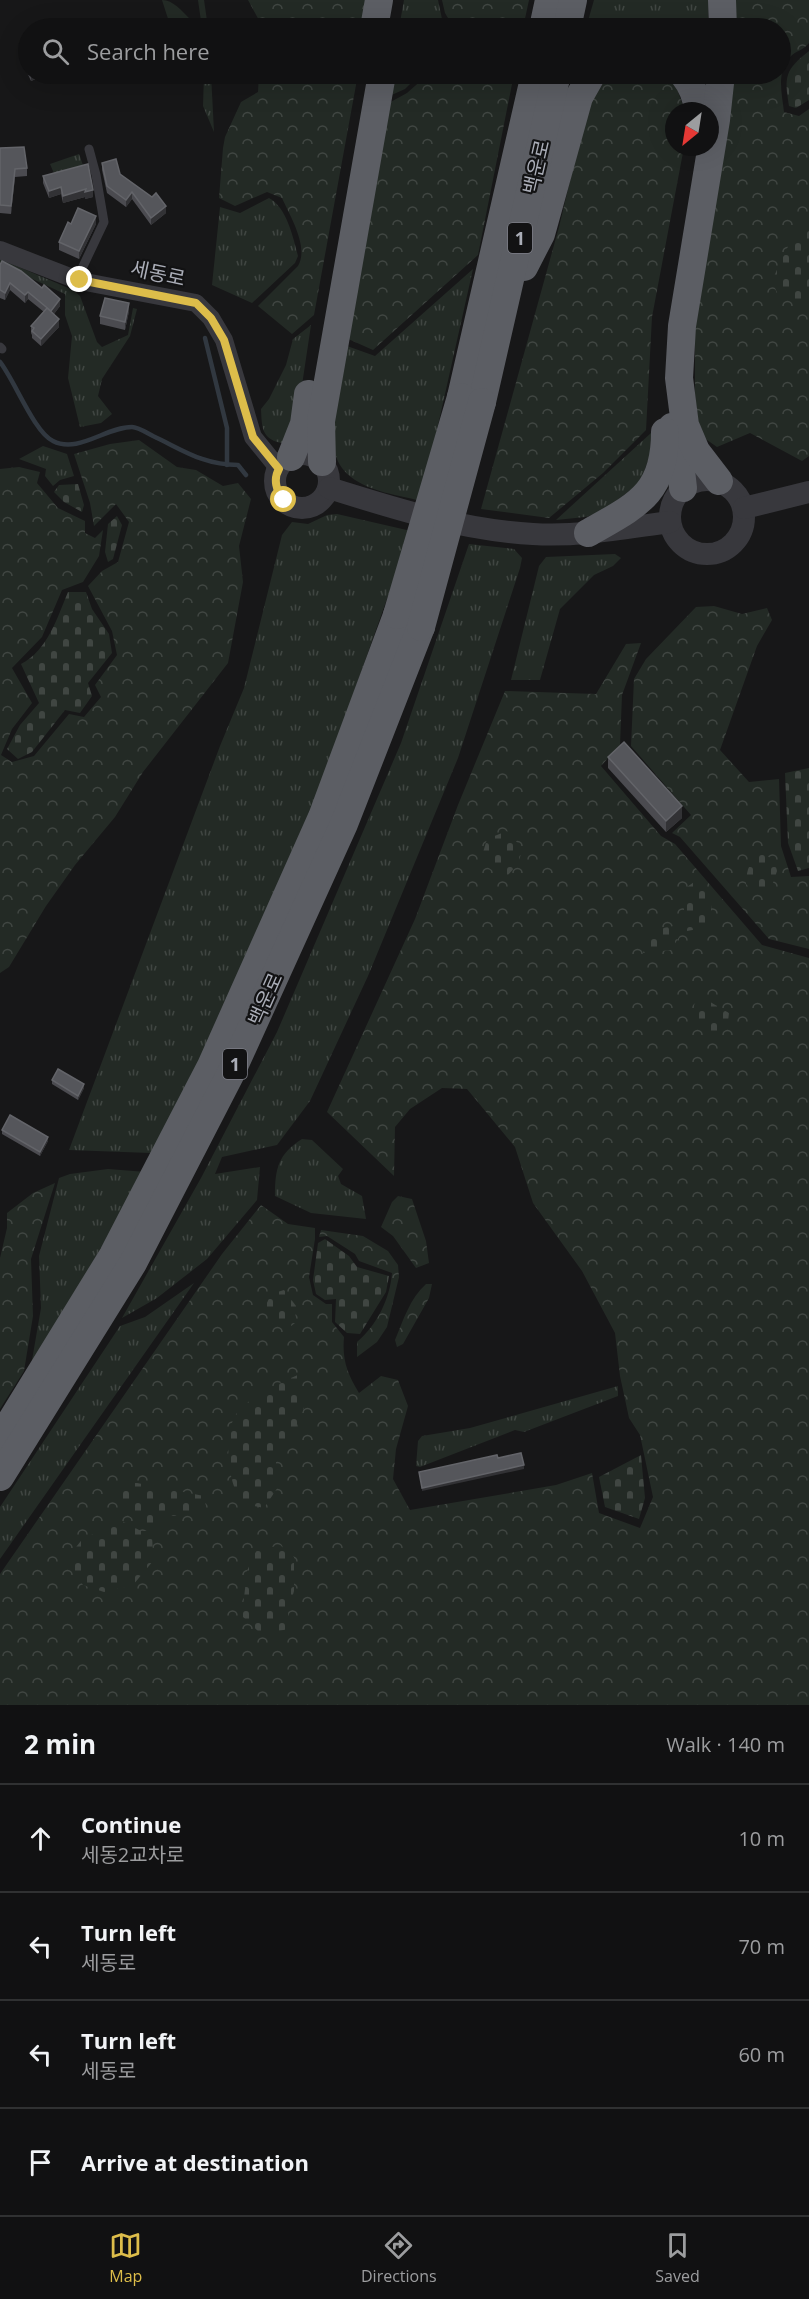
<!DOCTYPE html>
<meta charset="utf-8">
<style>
:root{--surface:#111112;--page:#1a1a1b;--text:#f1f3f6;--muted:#9c9d9f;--line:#303132;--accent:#ddbd4a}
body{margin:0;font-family:"Open Sans","Noto Sans KR",sans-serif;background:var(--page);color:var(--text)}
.compass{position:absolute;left:665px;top:102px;width:54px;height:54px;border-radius:50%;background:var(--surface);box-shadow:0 6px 24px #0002;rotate:210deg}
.stop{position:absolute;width:18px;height:18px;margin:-14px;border:4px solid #ddbd4a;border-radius:50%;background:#fff}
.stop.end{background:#ddbd4a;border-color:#fff;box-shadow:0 2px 6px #0008}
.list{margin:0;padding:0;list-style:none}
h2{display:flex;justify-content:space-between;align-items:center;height:78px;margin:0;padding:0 24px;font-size:26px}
h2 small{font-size:20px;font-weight:400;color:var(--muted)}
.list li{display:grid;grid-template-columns:39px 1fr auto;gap:18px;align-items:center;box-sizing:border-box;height:108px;padding:0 24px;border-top:2px solid var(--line)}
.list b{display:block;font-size:22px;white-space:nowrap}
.list p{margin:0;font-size:20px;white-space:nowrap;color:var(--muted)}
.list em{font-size:20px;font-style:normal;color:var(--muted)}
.icon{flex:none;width:33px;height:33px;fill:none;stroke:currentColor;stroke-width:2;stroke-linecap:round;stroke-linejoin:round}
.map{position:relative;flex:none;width:809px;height:1705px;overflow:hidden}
.search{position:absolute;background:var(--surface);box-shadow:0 6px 24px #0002;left:18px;right:18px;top:18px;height:66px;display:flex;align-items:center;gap:15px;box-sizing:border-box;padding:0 21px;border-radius:33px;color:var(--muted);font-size:22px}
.sheet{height:510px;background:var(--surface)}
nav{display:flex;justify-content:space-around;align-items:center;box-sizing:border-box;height:84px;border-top:2px solid var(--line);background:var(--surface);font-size:16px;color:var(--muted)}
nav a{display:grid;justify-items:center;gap:3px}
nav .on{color:var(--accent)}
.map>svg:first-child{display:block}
.grass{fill:url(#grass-tufts)}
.forest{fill:url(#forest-crowns)}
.cemetery{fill:url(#cemetery-stones)}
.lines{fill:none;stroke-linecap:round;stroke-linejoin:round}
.stream{stroke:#313840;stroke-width:4.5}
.service{stroke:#38383d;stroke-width:9}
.minor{stroke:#38383d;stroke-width:18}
.tertiary{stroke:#38383d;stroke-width:22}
.trunk{stroke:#5c5e64;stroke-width:28}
.trunk-bridge{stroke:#5c5e64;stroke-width:28}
.wall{fill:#4b4b50}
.shaded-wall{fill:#323235}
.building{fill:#55565b;stroke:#636469;stroke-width:1.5}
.route{stroke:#ddbd4a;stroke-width:8}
.labels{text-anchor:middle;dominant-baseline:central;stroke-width:4.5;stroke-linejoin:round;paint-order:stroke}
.shield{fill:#121213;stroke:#7c7e86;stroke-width:1.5}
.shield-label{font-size:18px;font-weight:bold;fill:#aaadb7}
.street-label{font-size:20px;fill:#aaadb7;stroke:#121213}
</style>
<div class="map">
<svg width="809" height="1705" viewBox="0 0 809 1705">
<defs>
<pattern id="grass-tufts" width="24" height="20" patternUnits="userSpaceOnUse" patternTransform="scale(1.5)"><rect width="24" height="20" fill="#232a25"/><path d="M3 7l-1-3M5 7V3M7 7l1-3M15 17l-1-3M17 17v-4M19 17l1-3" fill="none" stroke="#404642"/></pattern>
<pattern id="forest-crowns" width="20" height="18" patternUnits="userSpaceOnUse" patternTransform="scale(1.5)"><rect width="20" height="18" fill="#232a25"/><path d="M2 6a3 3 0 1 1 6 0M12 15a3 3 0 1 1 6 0" fill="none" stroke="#404642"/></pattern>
<pattern id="cemetery-stones" width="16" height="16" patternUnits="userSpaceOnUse" patternTransform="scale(1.5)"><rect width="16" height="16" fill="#232a25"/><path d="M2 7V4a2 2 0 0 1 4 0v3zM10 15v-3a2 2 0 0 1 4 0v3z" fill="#404642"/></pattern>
</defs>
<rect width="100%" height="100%" fill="#171718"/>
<g class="grass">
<path d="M 162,0 C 173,0 182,11 190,19 L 190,28 L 171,28 Z"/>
<polygon points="198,0 204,0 208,28 202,28"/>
<polygon points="404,0 438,0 442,19 449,28 399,28"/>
<polygon points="594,0 709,0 708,28 586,28"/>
<polygon points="204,74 211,74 214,132 203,106"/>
<polygon points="391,74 420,74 405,89 387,97"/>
<polygon points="79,154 84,168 56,178 50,164"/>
<path d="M 269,198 C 287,208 293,237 298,256 L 295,263 L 252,303 L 212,285 L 220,207 L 240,213 Z"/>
<polygon points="0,259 73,290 80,296 97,342 102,347 128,335 133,308 137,309 130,336 102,379 98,396 112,414 101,423 80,427 68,378 72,336 65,315 65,294 0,264"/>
<path d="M 473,269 L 421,501 C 398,495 370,492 351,477 C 315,449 340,384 347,346 L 375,356 Z"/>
<path d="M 311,325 L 296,425 L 282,443 C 261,439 262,427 261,409 L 269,399 L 286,365 L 293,339 Z"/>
<polygon points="651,433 650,455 640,483 600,513 585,517 556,520"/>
<polygon points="43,446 67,454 74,476 60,480 53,486 45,476 46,469 19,459"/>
<polygon points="337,514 411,531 314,805 200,1060 151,1153 69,1150 220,746 244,688 282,535 292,522 308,524 327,515"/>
<polygon points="469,544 514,549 522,558 520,568 458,758 368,976 310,1101 277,1145 222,1157 215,1174 260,1167 257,1200 207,1259 157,1298 122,1318 201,1178 277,1032 401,743"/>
<polygon points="615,554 621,558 613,566 594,575 560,609 540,680 511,680 539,566 546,557"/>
<path d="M 302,1139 L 312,1140 L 343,1169 L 338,1176 L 341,1184 L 362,1196 L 366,1219 L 311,1213 L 275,1196 C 275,1169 278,1154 302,1139 Z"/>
<polygon points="108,1169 146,1172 31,1366 41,1308 39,1256 59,1178 70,1174"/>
<polygon points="194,1283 0,1559 0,1507 120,1326 145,1317"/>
<polygon points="618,1386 618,1396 524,1432 515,1430 420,1467 416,1466 418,1441 422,1436 470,1428"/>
</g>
<g class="forest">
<polygon points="248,0 371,0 366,28 261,28 261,24"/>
<polygon points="442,0 529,0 523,28 454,28 445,13"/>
<path d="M 734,0 L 809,0 L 809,43 C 804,50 795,51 790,57 C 776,72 782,94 784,112 L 799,116 L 809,109 L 809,456 L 802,461 L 750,433 L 717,447 L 700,435 L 695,395 L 695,330 L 734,74 L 780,74 L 780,28 L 736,28 Z"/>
<path d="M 259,74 L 358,74 L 314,315 L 292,334 L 258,306 L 298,266 C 309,247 291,218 282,198 L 267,192 L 235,206 L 219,198 L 223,148 L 225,137 L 241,102 L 258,92 Z"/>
<polygon points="433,74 514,74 478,255 373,350 346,338 387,104 407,93 424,78"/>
<polygon points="610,74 662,74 674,81 685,111 674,111 674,147 684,147 652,317 646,430 603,473 549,518 481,509 559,227 589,101"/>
<polygon points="139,440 177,467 196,470 223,486 238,483 251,499 239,546 243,582 228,663 143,772 115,817 75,865 46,906 9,967 0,973 0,469 19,467 40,472 37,483 58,508 85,521 85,533 95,538 103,530 99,556 83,582 62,590 42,637 12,668 32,703 12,729 1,755 12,762 34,756 69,714 84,717 101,697 95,685 117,655 112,631 88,586 102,571 118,562 129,522 116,504 94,526 90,503 74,454 110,444"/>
<polygon points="714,606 742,614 767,608 772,620 757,646 720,750 749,782 779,779 781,846 791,877 809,876 809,949 769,939 680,837 672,833 691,815 631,746 634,679 646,659 696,607"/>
<path d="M 641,643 L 622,695 L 620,745 L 601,766 L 661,836 L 675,844 L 762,945 L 809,958 L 809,1705 L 0,1705 L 0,1574 L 222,1254 L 261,1205 L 288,1224 L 315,1228 L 315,1239 L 309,1277 L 313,1295 L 326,1304 L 332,1304 L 332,1322 L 344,1337 C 342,1360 347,1373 359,1393 L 381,1376 L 398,1380 L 408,1406 L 396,1449 L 393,1479 L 410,1510 L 556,1485 L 592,1473 L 599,1513 L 640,1528 L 653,1497 L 640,1435 L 629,1418 L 620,1376 L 615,1333 L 582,1271 L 533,1203 L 515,1147 L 467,1089 L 442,1088 L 410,1109 L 395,1127 L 394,1176 L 327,1112 L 415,919 L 458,805 L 505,691 L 596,694 L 626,644 Z"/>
<polygon points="55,1183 31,1259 33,1316 24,1371 0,1409 0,1258 7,1228 7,1213 33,1193"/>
<polygon points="398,1196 412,1199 426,1241 429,1263 416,1268 393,1236 381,1227 392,1202"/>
<path d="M 321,1230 L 363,1236 L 388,1251 L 398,1265 L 399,1277 L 387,1327 L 377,1342 L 357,1357 L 357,1342 C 377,1325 390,1299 392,1273 L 359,1261 L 355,1254 L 327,1236 L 319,1237 Z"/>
<path d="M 426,1284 L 432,1284 L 429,1298 L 403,1344 L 397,1347 L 395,1340 C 403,1321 410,1298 426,1284 Z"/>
</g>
<g class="cemetery">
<path d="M 809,51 L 809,100 L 796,108 L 789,106 C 784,76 785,70 809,51 Z"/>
<path d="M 809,222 L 809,301 L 793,301 L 779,297 L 772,281 C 779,266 794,227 809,222 Z"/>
<polygon points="78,484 84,505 82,512 64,502 54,492 59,485"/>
<polygon points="117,516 122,525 113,559 108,562 105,552 108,524"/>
<path d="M 68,592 L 86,592 L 92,609 L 109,634 L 112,653 L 88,683 L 92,696 L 80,713 L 65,710 L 32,752 L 18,759 L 7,749 L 20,725 L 39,703 L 21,664 C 48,650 57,618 68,592 Z"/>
<polygon points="809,768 809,868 798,871 788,843 785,773"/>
<polygon points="507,831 523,849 517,865 508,875 490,869 482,856 487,839"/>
<path d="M 761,852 L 775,861 L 777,871 L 771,889 L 756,894 L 746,884 C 746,871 750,859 761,852 Z"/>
<polygon points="700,878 710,894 713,926 682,932 671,950 643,953 648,935 658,929 684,924 684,889"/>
<polygon points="700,996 729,1013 727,1029 715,1036 699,1024 694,1005"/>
<polygon points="325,1239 349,1256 357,1267 389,1276 386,1292 360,1334 347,1333 335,1322 336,1299 325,1300 316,1294 313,1280 318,1243"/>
<polygon points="284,1290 296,1306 295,1323 286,1330 272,1323 266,1305 271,1294"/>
<path d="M 300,1374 L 305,1405 L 294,1433 L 281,1444 L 276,1462 L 278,1487 L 264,1508 C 259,1507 251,1506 246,1503 C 226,1492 223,1430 237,1413 C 253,1394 279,1383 300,1374 Z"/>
<polygon points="641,1455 645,1498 639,1519 605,1507 599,1477"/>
<polygon points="137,1483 204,1496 206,1507 191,1515 170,1516 157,1525 143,1524 124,1513 118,1500 118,1484"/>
<polygon points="118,1519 141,1531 152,1531 153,1561 133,1585 104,1592 83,1585 74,1571 73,1551 84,1537 98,1533"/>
<polygon points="280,1545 294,1557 294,1591 288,1612 289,1629 261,1634 242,1616 247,1571 256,1551"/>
</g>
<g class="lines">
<g class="stream">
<polyline points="205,338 227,428 227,465"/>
<path d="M 0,362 C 15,381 34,432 53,441 C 78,454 106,427 132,427 C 138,427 147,433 153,436 C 183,450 203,465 238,465 L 246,475"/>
</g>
<g class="service">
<polyline points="77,279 104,222 96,175 89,149"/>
<polyline points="0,347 2,349"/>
</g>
<polyline class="minor" points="0,250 80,281 196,303 211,318 224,340 253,437 279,469"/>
<g class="tertiary">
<circle cx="302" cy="481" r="27"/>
<circle cx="707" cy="517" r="37"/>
<path d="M 329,488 C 396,509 462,530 533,534 C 579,537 625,528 670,522"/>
<polyline points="744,508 809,492"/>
</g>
<g class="trunk">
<polyline points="722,0 723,28"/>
<polyline points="374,28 379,0"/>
<polyline points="543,28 549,0"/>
<polyline points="567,28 573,0"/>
<path d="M 683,74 C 691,84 697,98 698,111"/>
<polyline points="524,267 541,234 579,97 592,74"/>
<polyline points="461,397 535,74"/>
<polyline points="482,402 557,74"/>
<polyline points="672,427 680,462 683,488"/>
<polyline points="291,457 304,424 308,394"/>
<polyline points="322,462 321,421 382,74"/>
<polyline points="719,481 696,451 685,425 679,378 682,326 716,120 721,74"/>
<path d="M 588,533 C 637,505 665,494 665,432"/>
<polyline points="0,1439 113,1255 211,1066 322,817 397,615"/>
<polyline points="0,1477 133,1263 231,1073 344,824 421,627"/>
</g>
<g class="trunk-bridge">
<polyline points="397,615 461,397"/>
<polyline points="421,627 482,402"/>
</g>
</g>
<g class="wall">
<polygon points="28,57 28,74 48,74 31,81 24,66 24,58"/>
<polygon points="0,148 27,168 27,176 15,177 11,214 0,213"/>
<polygon points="102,163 120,174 166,213 151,225 132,199 126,207 107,193 102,170"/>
<polygon points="43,176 93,197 85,199 85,197 63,203 61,194 49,198 43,183"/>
<polygon points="71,224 96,224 79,259 59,250 59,242"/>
<polygon points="0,265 60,306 54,314 59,327 41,346 32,338 32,335 31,333 31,326 44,312 28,299 25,303 10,290 5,300 0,298"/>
<polygon points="129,311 125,330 100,324 100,316"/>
<polygon points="608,757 682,818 666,832 608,768"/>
<polygon points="52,1080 84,1088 78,1100 52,1084"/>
<polygon points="2,1130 48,1141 40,1156 2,1134"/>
</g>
<g class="shaded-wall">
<polygon points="31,74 48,74 31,81"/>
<polygon points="15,169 15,177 11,214 11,206"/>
<polygon points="61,187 61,194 49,198 49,191"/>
<polygon points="86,189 93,190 93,197 85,199 85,197 63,203 63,196"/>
<polygon points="132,192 132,199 126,207 126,200"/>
<polygon points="166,206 166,213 151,225 151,218"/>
<polygon points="96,216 96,224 79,259 79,251"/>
<polygon points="10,283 10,290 5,300 5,293"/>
<polygon points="28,292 28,299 25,303 25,295"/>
<polygon points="60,299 60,306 51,318 51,311"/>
<polygon points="129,303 129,311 125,330 125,322"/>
<polygon points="59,319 59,327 41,346 41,339"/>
<polygon points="682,806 682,818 666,832 666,821"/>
<polygon points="84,1084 84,1088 78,1100 78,1096"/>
<polygon points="48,1137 48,1141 40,1156 40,1152"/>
<polygon points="524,1465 524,1469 422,1491 422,1488"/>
</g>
<g class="building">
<polygon points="28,57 28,69 24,58"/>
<polygon points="24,147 27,168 15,169 11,206 0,205 0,148"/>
<polygon points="116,159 120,174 152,197 156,193 166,206 151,218 132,192 126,200 107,186 102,163"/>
<polygon points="88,164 93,190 85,192 86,189 63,196 61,187 49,191 43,176"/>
<polygon points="78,208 96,216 79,251 59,242 68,222 71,224"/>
<polygon points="2,261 21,271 42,288 44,285 60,299 51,311 28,292 25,295 10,283 5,293 0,290 0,265"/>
<polygon points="105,298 129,303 125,322 100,316"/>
<polygon points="47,308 59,319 41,339 32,331 34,328 31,326"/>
<polygon points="624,742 682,806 666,821 608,757"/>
<polygon points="58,1069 84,1084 78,1096 52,1080"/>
<polygon points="10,1115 48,1137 40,1152 2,1130"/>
<polygon points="521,1453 524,1465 422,1488 419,1472 497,1455 498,1458"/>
</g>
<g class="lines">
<path class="route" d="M 80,280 L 196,303 L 211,318 L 224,340 L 253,437 L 279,469 C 273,479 276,491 284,500"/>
</g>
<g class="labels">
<g class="shield">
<rect x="508" y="223" width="24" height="30" rx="4.5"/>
<rect x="223" y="1049" width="24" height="30" rx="4.5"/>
</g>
<g class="shield-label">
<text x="520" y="238">1</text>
<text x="235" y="1064">1</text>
</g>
<g class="street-label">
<text transform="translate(536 167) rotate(-77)">백운로</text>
<text transform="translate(158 273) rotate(12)">세동로</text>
<text transform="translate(265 999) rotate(-66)">백운로</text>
</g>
</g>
</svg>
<svg class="compass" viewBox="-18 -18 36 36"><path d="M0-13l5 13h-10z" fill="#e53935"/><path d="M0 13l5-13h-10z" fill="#9c9d9f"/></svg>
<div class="stop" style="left:284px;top:500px"></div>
<div class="stop end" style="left:80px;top:280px"></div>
<div class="search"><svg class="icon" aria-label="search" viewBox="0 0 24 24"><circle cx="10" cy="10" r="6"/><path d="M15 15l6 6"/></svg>Search here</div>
</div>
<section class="sheet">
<h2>2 min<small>Walk · 140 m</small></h2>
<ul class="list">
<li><svg class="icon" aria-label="ahead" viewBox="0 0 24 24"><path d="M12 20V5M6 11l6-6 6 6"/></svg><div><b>Continue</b><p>세동2교차로</p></div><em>10 m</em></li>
<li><svg class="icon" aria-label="left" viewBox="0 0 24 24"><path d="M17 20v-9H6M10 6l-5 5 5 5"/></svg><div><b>Turn left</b><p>세동로</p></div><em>70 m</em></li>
<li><svg class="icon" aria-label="left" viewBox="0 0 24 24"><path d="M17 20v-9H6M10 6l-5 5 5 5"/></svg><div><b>Turn left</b><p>세동로</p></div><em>60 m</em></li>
<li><svg class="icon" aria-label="arrive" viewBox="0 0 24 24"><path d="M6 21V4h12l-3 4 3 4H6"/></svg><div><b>Arrive at destination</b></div></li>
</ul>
</section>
<nav>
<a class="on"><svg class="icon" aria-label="map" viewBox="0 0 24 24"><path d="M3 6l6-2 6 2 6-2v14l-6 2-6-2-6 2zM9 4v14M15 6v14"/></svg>Map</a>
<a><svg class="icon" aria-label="directions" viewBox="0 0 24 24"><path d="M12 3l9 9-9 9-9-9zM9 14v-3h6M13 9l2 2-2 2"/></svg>Directions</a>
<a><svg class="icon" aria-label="saved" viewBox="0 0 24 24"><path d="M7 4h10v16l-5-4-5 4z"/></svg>Saved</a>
</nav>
